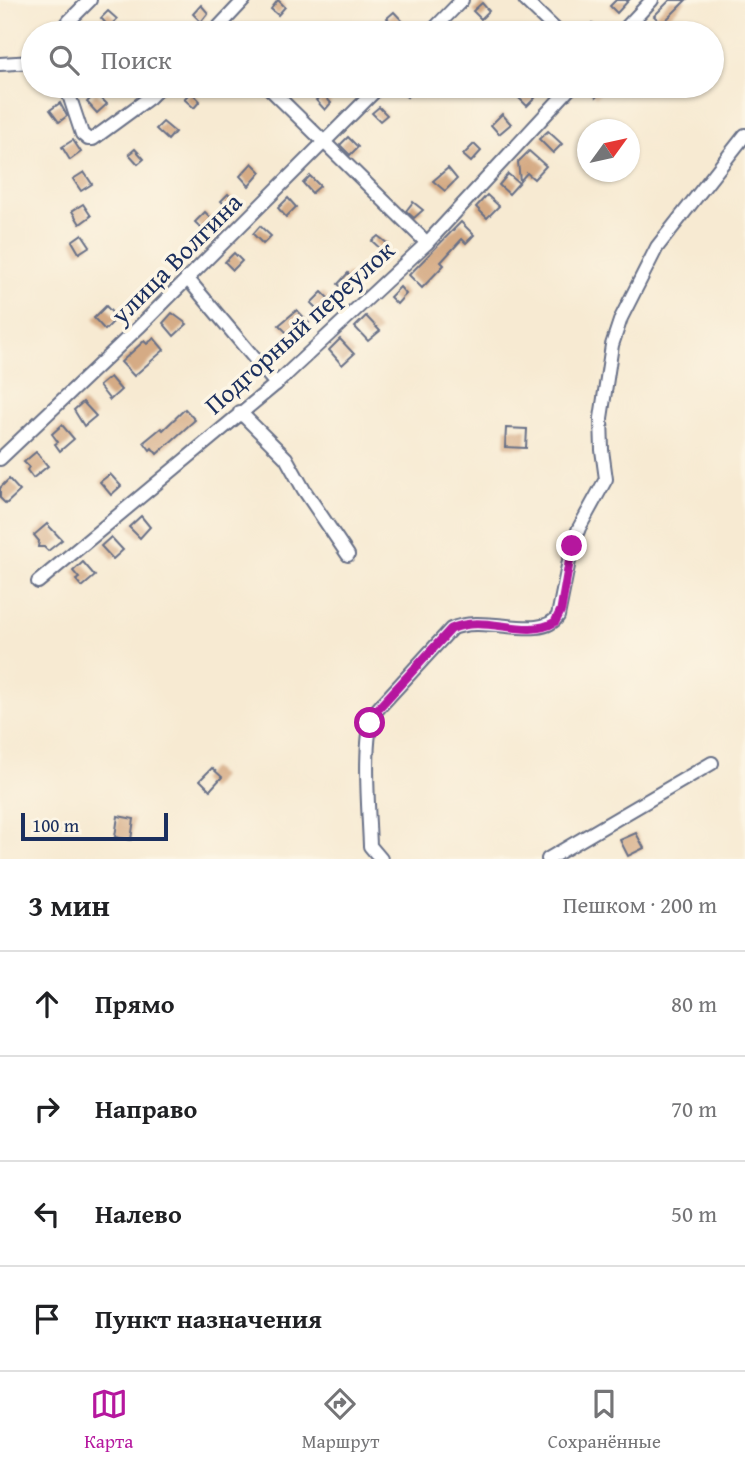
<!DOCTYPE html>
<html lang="ru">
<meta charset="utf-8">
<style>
:root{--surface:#fff;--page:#f6f6f6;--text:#202124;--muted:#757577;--line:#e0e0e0;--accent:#b5179e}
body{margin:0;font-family:"Gentium Book Plus",serif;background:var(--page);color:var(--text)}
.compass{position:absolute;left:577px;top:119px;width:63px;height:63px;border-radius:50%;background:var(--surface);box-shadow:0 2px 5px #0004;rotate:57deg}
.scale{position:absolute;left:21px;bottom:18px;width:147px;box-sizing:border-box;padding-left:7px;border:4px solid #1b2f5e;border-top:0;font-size:19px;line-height:24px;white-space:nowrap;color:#1b2f5e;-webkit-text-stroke:5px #fcf5e5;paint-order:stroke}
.stop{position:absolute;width:21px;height:21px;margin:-16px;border:5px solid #b5179e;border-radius:50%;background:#fff}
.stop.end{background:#b5179e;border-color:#fff;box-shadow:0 2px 7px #0008}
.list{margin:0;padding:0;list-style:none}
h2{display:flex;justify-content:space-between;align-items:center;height:91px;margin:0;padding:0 28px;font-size:30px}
h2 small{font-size:23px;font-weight:400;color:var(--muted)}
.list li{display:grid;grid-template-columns:46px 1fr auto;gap:21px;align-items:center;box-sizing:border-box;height:105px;padding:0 28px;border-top:2px solid var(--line)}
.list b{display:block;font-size:26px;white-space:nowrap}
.list em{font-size:23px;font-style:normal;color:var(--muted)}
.icon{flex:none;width:38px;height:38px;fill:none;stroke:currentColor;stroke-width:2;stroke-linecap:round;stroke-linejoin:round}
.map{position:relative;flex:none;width:745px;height:859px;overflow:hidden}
.search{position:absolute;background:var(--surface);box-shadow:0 2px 5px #0004;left:21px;right:21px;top:21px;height:77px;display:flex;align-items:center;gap:18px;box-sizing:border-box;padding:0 24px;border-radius:38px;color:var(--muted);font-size:26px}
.sheet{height:511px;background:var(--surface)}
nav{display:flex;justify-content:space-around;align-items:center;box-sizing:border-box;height:98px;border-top:2px solid var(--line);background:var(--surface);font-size:19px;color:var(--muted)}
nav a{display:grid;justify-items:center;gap:4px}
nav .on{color:var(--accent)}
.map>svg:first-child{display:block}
.building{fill:#d5ab85}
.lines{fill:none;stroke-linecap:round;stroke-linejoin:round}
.minor-casing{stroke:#687087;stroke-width:16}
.minor{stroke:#fff;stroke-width:12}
.route{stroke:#b5179e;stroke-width:9}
.labels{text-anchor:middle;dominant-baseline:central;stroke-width:7;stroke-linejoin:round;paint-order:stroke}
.street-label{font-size:26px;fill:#1b2f5e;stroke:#fcf5e5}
</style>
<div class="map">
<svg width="745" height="859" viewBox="0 0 745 859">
<rect width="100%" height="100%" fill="#fcf5e5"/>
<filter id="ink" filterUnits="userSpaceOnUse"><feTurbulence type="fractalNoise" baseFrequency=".0143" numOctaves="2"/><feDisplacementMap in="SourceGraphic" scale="14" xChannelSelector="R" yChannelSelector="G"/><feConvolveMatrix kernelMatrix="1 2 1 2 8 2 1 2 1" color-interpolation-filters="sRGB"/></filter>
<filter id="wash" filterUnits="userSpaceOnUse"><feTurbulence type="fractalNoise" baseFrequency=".00686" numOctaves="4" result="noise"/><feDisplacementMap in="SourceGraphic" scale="28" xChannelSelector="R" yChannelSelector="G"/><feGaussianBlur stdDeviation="1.57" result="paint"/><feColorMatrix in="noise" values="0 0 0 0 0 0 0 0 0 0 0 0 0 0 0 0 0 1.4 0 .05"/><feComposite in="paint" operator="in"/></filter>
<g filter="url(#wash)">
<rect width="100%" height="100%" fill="#f7ead2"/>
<g id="blocks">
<g class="building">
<polygon points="278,0 285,7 278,15 271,9"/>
<polygon points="616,0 629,0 617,13 610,6"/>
<polygon points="670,0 686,0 662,24 654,16"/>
<polygon points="482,3 489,11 481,19 473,11"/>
<polygon points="201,5 208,13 201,22 193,14"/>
<polygon points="108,11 117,19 109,27 101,18"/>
<polygon points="394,12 407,26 400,33 387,18"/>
<polygon points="592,23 603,33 583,33"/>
<polygon points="394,86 416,86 407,97"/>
<polygon points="584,86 607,86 596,97"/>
<polygon points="528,90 535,98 527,106 519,98"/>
<polygon points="191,92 200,101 194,108 184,99"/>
<polygon points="96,93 107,104 97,113 87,102"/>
<polygon points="323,94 331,103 325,110 316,100"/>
<polygon points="60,103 67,116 59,122 50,110"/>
<polygon points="379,107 387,115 380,121 372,113"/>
<polygon points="502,114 511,124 499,134 491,125"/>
<polygon points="163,122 175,132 168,140 156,129"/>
<polygon points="548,131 562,144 553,153 539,139"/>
<polygon points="348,137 358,147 350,155 340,145"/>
<polygon points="73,140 81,152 70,160 62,147"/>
<polygon points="474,144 481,151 471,162 463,155"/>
<polygon points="135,149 144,159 138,164 129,154"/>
<polygon points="529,151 546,166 534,179 527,173 520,181 518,162"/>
<polygon points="252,163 261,172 249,186 240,176"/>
<polygon points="448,168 457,179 445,191 433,181"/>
<polygon points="84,172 92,184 81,191 73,179"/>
<polygon points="508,174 519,183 509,194 499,185"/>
<polygon points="310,176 320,186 312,193 303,183"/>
<polygon points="228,194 235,201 228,208 221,201"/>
<polygon points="487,195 499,206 487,218 476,207"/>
<polygon points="288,198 296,207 286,217 278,208"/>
<polygon points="413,202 423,210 414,218 406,211"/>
<polygon points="83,204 91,216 80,224 72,211"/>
<polygon points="205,212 215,222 205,232 195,222"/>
<polygon points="461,222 474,235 466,243 462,239 441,262 444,265 422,288 409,275"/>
<polygon points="260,226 271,236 263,244 253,234"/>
<polygon points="82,234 90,246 79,253 72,241"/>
<polygon points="378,236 388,244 383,251 372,241"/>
<polygon points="234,253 242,261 233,270 225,262"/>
<polygon points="348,273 355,280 344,290 338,284"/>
<polygon points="400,287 406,294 397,304 390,297"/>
<polygon points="322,292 332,302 321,313 311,303"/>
<polygon points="106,306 117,318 105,330 94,318"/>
<polygon points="297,310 309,323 292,338 279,325"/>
<polygon points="172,313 187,324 174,336 163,323"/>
<polygon points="366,316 380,331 368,341 355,327"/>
<polygon points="154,338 164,350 134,376 121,362 144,341 147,344"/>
<polygon points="340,339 354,354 342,365 329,350"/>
<polygon points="110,377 121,390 110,400 99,386"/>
<polygon points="83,402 96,416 84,426 74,410"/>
<polygon points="185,409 195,420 157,454 152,448 150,450 144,442 161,428 163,430"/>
<polygon points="62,425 74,439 60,451 55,444 58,442 52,434"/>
<polygon points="506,428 527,429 526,448 505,447"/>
<polygon points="36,452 48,466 33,478 27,470 29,467 24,462"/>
<polygon points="110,474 121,486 111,495 100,482"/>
<polygon points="9,479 20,491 6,504 0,498 0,488"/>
<polygon points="141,516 150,527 140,538 129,527"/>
<polygon points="47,524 62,540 48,551 44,547 38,547 39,541 34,535"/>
<polygon points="111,537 123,550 113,559 101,546"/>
<polygon points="83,562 95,576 82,587 76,580 79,578 73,571"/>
<polygon points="212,768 222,777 210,790 200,780"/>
<polygon points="118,816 134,819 131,840 115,837"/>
<polygon points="636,833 644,848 628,856 620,840"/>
</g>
</g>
</g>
<g filter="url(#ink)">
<use href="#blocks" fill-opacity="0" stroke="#687087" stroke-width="2"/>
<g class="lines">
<g class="minor-casing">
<g id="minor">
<polyline points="525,0 559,33"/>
<polyline points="60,33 69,21 90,0"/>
<polyline points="213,33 244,0"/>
<polyline points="430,33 462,0"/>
<polyline points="621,33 652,0"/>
<polyline points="0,64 33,62"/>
<polyline points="66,86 82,134 88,139 93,139 149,98 161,86"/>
<polyline points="267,86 427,243"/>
<polyline points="187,278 276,384"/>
<polyline points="240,412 286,458 304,490 348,555"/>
<polyline points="0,459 139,327 380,86"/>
<polyline points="38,582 276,384 427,243 572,86"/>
<path d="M 381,859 L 370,846 C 369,813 362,741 374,713 L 451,629 C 483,613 541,642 558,616 L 572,546 L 579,528 L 606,479 L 602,450 L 601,418 L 612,345 L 621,318 L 657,247 L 745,135"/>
<polyline points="548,859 712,763"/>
</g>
</g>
<use href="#minor" class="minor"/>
</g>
</g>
<g class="lines" filter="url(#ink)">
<path class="route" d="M 370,723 L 374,713 L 451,629 C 485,613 525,640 555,622 L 561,610 L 572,546"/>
</g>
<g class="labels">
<g class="street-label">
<text transform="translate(176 258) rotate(-45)">улица Волгина</text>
<text transform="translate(299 327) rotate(-42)">Подгорный переулок</text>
</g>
</g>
</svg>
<svg class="compass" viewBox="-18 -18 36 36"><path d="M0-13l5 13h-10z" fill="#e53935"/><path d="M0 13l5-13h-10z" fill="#757577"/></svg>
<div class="scale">100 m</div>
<div class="stop" style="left:370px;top:723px"></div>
<div class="stop end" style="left:572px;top:546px"></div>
<div class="search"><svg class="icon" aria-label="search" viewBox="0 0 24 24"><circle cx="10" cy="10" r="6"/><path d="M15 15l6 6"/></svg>Поиск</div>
</div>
<section class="sheet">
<h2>3 мин<small>Пешком · 200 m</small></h2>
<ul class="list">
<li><svg class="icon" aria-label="ahead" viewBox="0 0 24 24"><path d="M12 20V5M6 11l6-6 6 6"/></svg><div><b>Прямо</b></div><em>80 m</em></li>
<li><svg class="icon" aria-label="right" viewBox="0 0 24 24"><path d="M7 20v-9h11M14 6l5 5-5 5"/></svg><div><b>Направо</b></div><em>70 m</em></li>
<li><svg class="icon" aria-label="left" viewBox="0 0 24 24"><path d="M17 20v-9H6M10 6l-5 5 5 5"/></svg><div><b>Налево</b></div><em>50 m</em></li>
<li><svg class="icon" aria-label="arrive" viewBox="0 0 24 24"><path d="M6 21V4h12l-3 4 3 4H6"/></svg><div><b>Пункт назначения</b></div></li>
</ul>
</section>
<nav>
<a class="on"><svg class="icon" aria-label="map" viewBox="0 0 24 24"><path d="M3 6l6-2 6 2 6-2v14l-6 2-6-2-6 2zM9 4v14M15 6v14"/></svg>Карта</a>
<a><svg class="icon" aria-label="directions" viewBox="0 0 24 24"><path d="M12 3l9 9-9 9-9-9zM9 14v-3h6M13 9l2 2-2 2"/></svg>Маршрут</a>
<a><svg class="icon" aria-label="saved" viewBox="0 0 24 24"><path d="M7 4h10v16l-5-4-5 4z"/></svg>Сохранённые</a>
</nav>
